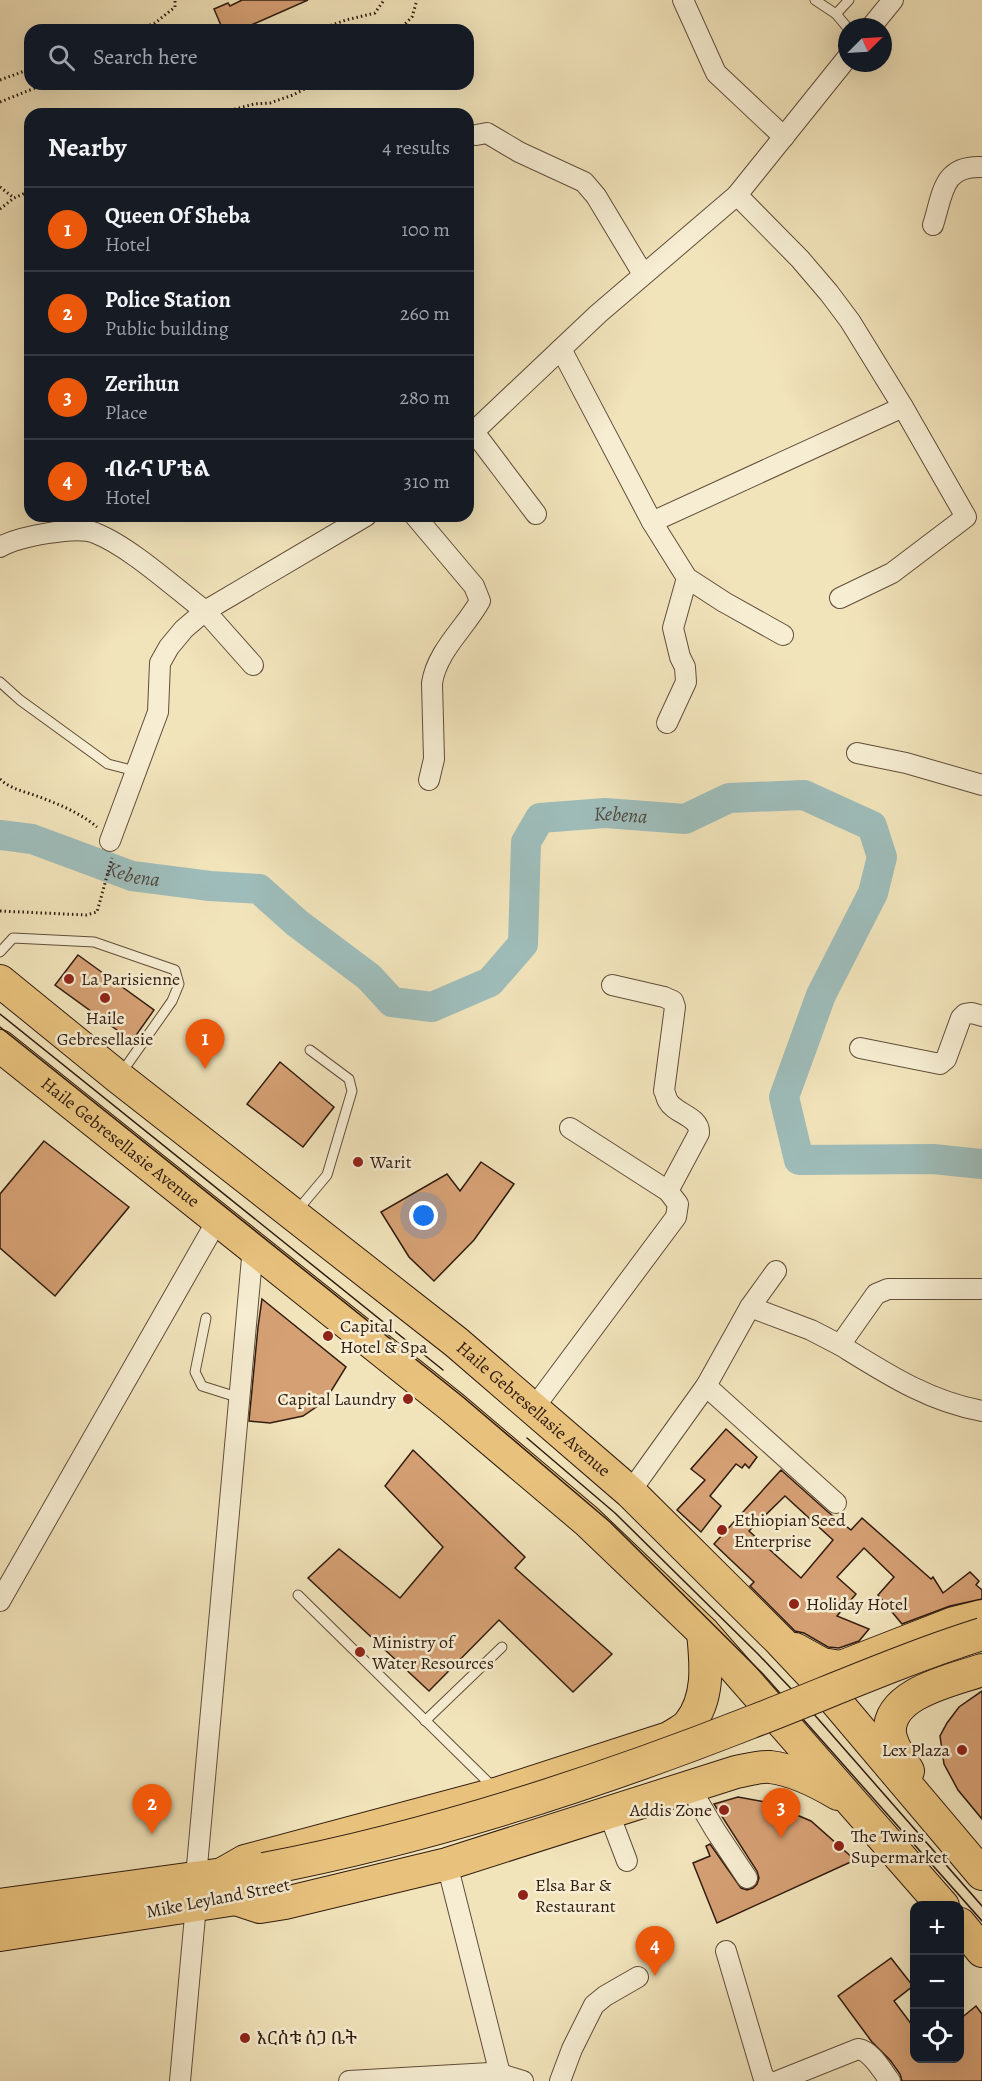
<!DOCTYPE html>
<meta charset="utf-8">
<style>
:root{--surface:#171b24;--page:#242831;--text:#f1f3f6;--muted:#9ea1a6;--line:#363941;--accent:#ea580c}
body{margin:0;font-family:Alegreya,"Noto Serif Ethiopic",serif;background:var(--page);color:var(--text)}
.controls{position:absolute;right:18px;bottom:18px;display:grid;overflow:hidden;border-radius:12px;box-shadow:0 6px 24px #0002}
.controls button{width:54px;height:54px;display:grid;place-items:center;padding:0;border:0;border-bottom:2px solid var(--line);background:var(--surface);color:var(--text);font:30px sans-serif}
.compass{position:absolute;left:838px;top:18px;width:54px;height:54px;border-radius:50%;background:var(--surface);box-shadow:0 6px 24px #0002;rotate:66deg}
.you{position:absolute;left:424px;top:1216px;width:21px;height:21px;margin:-15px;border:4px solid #fff;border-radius:50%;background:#1a73e8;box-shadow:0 0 0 9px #1a73e833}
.badge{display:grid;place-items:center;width:39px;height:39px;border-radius:50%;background:var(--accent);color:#fff;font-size:20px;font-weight:700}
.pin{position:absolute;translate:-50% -50px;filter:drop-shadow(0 2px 3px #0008)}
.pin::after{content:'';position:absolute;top:32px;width:21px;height:18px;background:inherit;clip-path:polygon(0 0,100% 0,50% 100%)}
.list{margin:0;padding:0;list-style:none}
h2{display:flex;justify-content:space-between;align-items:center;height:78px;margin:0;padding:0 24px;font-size:26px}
h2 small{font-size:20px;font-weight:400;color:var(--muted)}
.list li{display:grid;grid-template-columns:39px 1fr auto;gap:18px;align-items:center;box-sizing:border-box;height:84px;padding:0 24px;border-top:2px solid var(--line)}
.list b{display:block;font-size:22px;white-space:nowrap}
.list p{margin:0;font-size:20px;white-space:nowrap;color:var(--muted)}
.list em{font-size:20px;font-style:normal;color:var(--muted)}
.icon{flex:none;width:33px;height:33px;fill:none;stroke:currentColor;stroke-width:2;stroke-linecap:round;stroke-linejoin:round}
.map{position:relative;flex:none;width:982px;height:2081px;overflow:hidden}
.search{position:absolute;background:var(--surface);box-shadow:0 6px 24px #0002;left:24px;top:24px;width:450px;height:66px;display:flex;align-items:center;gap:15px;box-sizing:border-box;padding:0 21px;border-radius:18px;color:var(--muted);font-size:22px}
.panel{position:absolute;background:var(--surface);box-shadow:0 6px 24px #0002;left:24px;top:108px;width:450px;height:414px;border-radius:18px}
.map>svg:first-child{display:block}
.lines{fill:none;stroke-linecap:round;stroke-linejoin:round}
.river{stroke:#9ebcb9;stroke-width:30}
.building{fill:#d5a074;stroke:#311c10;stroke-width:1.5;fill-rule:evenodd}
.lane-casing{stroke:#614e3a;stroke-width:11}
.street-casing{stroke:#614e3a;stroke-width:22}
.primary-casing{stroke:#311c10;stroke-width:34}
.path{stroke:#311c10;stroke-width:3;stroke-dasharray:1.5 3;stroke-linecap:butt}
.lane{stroke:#f6edd2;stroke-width:9}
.street{stroke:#f6edd2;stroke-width:20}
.primary{stroke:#e8c27d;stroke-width:32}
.tram{stroke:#311c10;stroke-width:1.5}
.primary-bridge-casing{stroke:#311c10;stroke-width:34;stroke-linecap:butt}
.primary-bridge{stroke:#e8c27d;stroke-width:32}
.poi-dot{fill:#8f2418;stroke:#f6edd2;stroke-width:2}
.labels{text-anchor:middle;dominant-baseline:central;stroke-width:5;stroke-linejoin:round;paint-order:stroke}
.poi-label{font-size:18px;fill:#311c10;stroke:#f6edd2;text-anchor:start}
.street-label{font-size:18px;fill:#311c10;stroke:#f6edd2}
.water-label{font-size:20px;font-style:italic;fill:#524c43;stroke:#f6edd2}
</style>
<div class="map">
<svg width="982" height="2081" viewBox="0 0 982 2081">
<rect width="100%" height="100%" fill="#f1e3ba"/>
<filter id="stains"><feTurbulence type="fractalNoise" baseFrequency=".00333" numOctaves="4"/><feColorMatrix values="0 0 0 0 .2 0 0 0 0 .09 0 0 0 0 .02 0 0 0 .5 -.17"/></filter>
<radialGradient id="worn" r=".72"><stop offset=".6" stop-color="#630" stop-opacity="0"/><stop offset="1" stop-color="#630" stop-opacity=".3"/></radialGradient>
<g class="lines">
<path class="river" id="s1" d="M 0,835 L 32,839 L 132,876 L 210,886 L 259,889 L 297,923 L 369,977 L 392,1002 L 432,1007 L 490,982 L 523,944 L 526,842 L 540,818 L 605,813 L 685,819 L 729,798 L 804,795 L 872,826 L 882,857 L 873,893 L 821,995 L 784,1097 L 799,1160 L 933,1159 L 982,1164"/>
</g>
<g class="building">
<polygon points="242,0 308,0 240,30 223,30 214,9 228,3 230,6"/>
<polygon points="78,955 154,1010 132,1041 55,985"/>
<polygon points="280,1062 334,1107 303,1147 247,1104"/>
<polygon points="44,1141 129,1207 55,1296 0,1248 0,1194"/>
<polygon points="481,1162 514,1184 474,1240 434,1281 409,1257 381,1212 447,1174 460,1191"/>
<polygon points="262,1299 346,1367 325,1401 303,1416 270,1423 249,1421 258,1327"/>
<polygon points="726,1429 757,1457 749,1468 745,1464 742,1468 736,1464 710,1496 721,1506 701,1532 677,1510 705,1480 691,1469"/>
<polygon points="413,1450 525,1557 515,1568 612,1654 573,1692 499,1620 429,1691 308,1578 339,1549 400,1598 443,1547 385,1486"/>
<path d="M 781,1470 L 828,1512 L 851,1530 L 862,1518 L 931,1579 L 933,1577 L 943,1593 L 970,1572 L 979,1581 L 976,1585 L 982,1590 L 982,1599 L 950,1606 L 902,1624 L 878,1595 L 894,1577 L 864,1548 L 837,1577 L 856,1594 L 837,1616 L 869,1629 L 859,1641 L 839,1648 L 828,1647 L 804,1633 L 795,1631 L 750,1586 L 754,1582 L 714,1544 ZM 785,1496 L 833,1540 L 801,1578 L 749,1531 Z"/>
<polygon points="982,1691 982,1819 958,1790 944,1764 940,1736 947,1723 959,1707"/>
<polygon points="738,1797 766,1802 811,1821 855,1860 717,1923 693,1863 710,1856 706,1846 710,1844 741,1888 747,1890 753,1888 757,1884 759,1878 757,1871 714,1804"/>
<polygon points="891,1958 913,1986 894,2001 915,2029 915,2058 960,2058 960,2019 976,2006 982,2014 982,2081 902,2081 900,2074 890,2060 872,2042 838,1996"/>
</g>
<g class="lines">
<g class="lane-casing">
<g id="lane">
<polyline points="815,0 836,14 847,27"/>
<polyline points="836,14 849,0"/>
<polyline points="0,682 20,700 108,764 135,771"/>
<polyline points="0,952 13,938 94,942 175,970 179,984 172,1001 122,1072"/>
<polyline points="296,1212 327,1175 352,1091 349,1079 310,1050"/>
<polyline points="206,1318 195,1372 202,1386 240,1398"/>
<polyline points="298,1595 495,1789"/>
<polyline points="425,1721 502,1647"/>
</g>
</g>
<g class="street-casing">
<g id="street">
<polyline points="683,0 716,73 784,137"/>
<polyline points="871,27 893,0"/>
<polyline points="476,135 487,133 519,152 584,182 596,196 643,274"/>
<polyline points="737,195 800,259 829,293 850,321 903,407 966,517 892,573 840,598"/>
<path d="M 933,225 C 943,194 942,165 982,167"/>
<polyline points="561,349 652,522 903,407"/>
<polyline points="474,432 536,514"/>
<polyline points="468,437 598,314 737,195 847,58"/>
<path d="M 415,516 L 474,586 L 480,601 C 465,628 437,651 432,683 L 434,759 L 429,780"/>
<polyline points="652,522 687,578 724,602 783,635"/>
<path d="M 0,547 C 17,537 77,525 95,533 C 129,546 175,588 205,611 L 366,516"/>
<polyline points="667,723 686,682 685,667 680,657 673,628 687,578"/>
<polyline points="857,753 906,763 982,785"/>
<polyline points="110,841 158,712 160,663 169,647 184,629 205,611 253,665"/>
<path d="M 612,985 L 664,997 L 673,1001 L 675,1007 L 664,1091 C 666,1094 666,1098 668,1101 C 675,1114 700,1116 699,1133 L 668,1191"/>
<polyline points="860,1048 940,1064 946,1059 961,1018 965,1014 972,1013 982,1016"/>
<polyline points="750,1307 811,1330 840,1345 876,1294 888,1289 982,1289"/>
<path d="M 840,1345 C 887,1374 928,1401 982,1411"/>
<polyline points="706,1386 836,1503"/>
<polyline points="533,1409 676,1217 678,1204 668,1191 570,1128"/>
<polyline points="630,1492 706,1386 750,1307 776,1271"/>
<polyline points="0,1601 218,1219"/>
<polyline points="689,1786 715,1830 747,1878"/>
<polyline points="608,1811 627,1861"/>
<polyline points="447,1864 500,2074"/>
<polyline points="196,1877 253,1247"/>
<polyline points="726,1951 763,2076 768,2081"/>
<polyline points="180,2081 196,1905"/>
<polyline points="349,2081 490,2073 500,2074 523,2081"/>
<polyline points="560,2081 572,2049 594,2005 605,1996 638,1977"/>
<path d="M 778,2081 L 858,2049 C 872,2051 882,2071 890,2081"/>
</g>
</g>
<g class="primary-casing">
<g id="primary">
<path id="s2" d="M 0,981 L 118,1077 L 456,1342 L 630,1492 L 780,1641 L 828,1692 L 982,1874"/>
<path id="s3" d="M 0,1046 L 451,1406 L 587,1521 L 703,1632 L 943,1906"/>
<polyline points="795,1649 822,1664 841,1667 954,1623 982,1616"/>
<path d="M 908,1771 C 902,1760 891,1746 890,1733 C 887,1693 953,1680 982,1670"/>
<path d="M 224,1873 L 245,1861 L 499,1793 L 669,1738 C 675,1734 684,1730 689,1724 C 710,1698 706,1663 703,1632"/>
<path d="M 236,1899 L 260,1907 L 285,1903 L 447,1864 L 736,1772 C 747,1770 760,1766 770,1767 C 794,1770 818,1782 838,1794"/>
<polyline points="0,1905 245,1871"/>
<polyline points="960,1924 982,1951"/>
<polyline points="0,1935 236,1899 255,1894"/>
</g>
</g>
<g class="path">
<polyline points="137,30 155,23 175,7 175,0"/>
<polyline points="318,30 346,20 375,13 384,0"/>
<polyline points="399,30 412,17 417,0"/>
<polyline points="0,80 30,69"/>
<polyline points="0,102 45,84"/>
<polyline points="217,114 254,104 270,103 293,95 314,84"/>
<polyline points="0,187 14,198"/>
<polyline points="0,209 14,198 30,191"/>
<path d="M 0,779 C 9,788 22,791 34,795 C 56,803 79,812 97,827"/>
<polyline points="0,911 86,915 97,912 112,858"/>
</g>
<use href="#lane" class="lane"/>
<use href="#street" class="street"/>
<use href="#primary" class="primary"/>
<g class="tram">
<polyline points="0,1014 443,1370"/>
<polyline points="0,1027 463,1397 610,1522 763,1674 982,1921"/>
<polyline points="527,1438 615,1513 758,1654 798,1696 982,1906"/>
</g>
<g class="primary-bridge-casing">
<path id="primary-bridge" d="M 264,1869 C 431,1837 591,1785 749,1723 C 827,1693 903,1659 982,1634"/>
</g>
<use href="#primary-bridge" class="primary-bridge"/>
</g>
<g class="poi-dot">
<circle cx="69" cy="979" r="6"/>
<circle cx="105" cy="998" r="6"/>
<circle cx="358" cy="1162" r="6"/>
<circle cx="328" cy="1336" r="6"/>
<circle cx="408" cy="1399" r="6"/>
<circle cx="722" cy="1530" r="6"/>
<circle cx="794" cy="1604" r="6"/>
<circle cx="360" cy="1652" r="6"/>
<circle cx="962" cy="1750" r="6"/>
<circle cx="724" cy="1810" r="6"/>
<circle cx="839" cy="1846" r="6"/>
<circle cx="523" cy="1895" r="6"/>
<circle cx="245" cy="2038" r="6"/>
</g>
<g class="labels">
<g class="poi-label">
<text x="81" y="979">La Parisienne</text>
<text x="105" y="1018" text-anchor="middle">Haile<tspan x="105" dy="21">Gebresellasie</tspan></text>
<text x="370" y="1162">Warit</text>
<text x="340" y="1326">Capital<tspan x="340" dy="21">Hotel &amp; Spa</tspan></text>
<text x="396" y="1399" text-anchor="end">Capital Laundry</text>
<text x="734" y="1520">Ethiopian Seed<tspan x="734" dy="21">Enterprise</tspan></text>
<text x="806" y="1604">Holiday Hotel</text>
<text x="372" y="1642">Ministry of<tspan x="372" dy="21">Water Resources</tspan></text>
<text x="950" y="1750" text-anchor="end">Lex Plaza</text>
<text x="712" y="1810" text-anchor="end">Addis Zone</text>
<text x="851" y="1836">The Twins<tspan x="851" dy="21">Supermarket</tspan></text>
<text x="535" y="1885">Elsa Bar &amp;<tspan x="535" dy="21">Restaurant</tspan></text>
<text x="257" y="2038">እርስቱ ስጋ ቤት</text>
</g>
<g class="street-label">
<text stroke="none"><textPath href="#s3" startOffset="154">Haile Gebresellasie Avenue</textPath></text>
<text stroke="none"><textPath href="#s2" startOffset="684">Haile Gebresellasie Avenue</textPath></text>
<text transform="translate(218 1898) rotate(-11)">Mike Leyland Street</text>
</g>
<g class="water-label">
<text stroke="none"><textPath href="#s1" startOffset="806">Kebena</textPath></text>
<text stroke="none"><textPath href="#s1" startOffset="140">Kebena</textPath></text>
</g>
</g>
<rect width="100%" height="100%" filter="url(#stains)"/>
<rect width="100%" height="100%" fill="url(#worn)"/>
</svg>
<div class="controls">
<button>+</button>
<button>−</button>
<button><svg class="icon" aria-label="locate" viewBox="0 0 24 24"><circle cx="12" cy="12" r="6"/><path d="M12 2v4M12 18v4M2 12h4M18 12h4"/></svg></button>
</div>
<svg class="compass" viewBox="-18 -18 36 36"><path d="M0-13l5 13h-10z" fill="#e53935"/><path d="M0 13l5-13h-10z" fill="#9ea1a6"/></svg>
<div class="you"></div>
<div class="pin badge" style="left:205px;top:1069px">1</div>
<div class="pin badge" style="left:152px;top:1834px">2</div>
<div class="pin badge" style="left:781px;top:1838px">3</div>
<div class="pin badge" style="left:655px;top:1976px">4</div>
<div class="search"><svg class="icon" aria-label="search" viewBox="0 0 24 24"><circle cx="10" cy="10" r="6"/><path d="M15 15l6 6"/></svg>Search here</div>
<section class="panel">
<h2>Nearby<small>4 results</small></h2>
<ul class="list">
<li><span class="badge">1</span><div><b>Queen Of Sheba</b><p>Hotel</p></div><em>100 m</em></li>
<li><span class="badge">2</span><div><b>Police Station</b><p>Public building</p></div><em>260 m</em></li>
<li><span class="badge">3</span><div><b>Zerihun</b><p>Place</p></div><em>280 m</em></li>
<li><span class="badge">4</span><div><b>ብራና ሆቴል</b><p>Hotel</p></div><em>310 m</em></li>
</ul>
</section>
</div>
